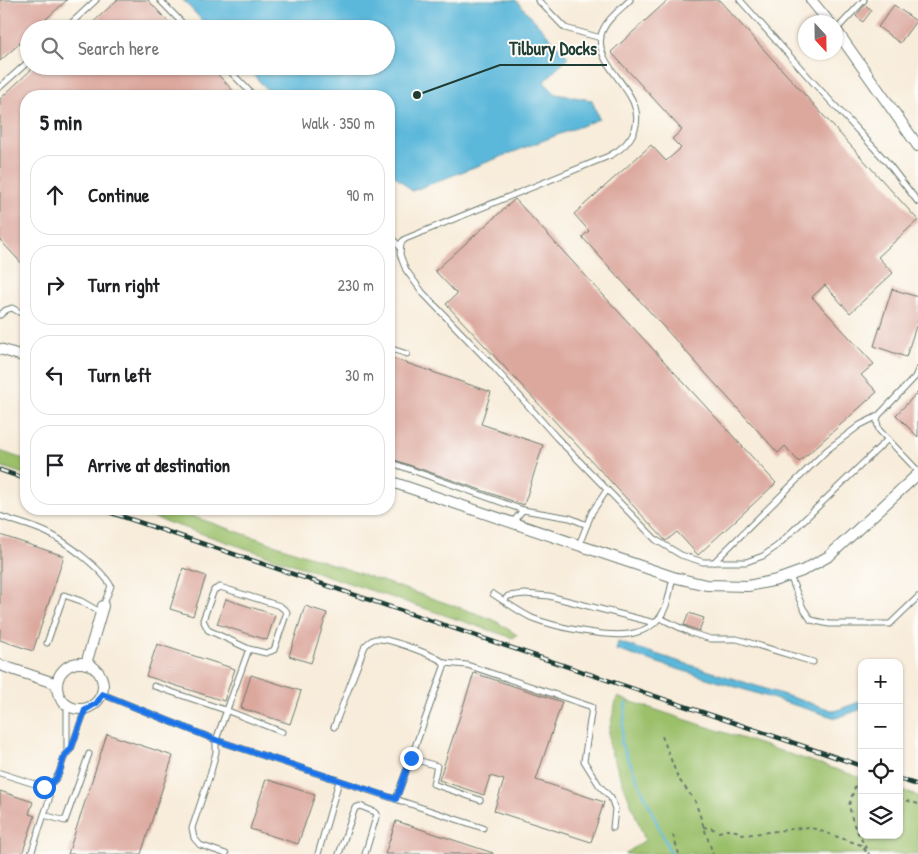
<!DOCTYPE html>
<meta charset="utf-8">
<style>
:root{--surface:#fff;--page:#f2f2f2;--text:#202124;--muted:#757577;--line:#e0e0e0}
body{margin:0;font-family:"Patrick Hand",sans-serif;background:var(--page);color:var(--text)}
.controls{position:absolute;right:15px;bottom:15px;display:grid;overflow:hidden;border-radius:10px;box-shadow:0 1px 4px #0004}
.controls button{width:45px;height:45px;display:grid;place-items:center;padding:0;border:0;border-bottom:1px solid var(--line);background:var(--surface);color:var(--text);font:25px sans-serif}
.compass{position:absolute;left:798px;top:15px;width:45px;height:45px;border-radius:50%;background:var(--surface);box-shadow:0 1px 4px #0004;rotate:158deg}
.stop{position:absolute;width:15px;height:15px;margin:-11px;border:4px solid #1a73e8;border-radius:50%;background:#fff}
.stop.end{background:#1a73e8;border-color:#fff;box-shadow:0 1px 5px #0008}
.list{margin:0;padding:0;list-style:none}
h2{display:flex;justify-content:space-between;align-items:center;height:65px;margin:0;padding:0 20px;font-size:21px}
h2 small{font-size:16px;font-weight:400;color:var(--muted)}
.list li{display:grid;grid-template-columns:32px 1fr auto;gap:15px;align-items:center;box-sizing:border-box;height:80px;margin:0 10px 10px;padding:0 10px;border:1px solid var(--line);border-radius:20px}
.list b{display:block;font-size:19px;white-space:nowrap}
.list em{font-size:16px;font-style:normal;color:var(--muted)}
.icon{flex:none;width:28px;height:28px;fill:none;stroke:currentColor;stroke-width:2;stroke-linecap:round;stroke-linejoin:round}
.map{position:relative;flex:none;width:918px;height:854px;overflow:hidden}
.search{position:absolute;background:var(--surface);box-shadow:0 1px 4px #0004;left:20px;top:20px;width:375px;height:55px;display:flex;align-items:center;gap:12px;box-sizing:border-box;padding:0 18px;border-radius:28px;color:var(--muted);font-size:19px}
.panel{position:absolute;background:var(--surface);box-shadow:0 1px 4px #0004;left:20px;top:90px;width:375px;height:425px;border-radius:20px}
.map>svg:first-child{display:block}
.green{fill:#9bc06b;stroke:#5d7e50}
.water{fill:#5cb8da;stroke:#3e7a87}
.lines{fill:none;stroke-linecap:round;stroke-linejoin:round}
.stream{stroke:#5cb8da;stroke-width:2.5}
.building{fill:#dca89e}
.service-casing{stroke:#6b7a6e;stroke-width:7}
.minor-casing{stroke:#6b7a6e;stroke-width:12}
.path{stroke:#6b7a6e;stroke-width:2;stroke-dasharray:4 4;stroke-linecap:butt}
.service{stroke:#fff;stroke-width:5}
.minor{stroke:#fff;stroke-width:10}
.rail-casing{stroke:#1f3d34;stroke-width:4.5}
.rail{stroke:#fdfcf7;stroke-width:2.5;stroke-dasharray:8;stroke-linecap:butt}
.route{stroke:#1a73e8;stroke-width:6}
.leader{fill:none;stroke:#1f3d34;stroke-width:2}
.callout-dot{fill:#1f3d34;stroke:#fdfcf7;stroke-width:2}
.callout-label{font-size:18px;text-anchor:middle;font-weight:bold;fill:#1f3d34;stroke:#fdfcf7;stroke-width:4;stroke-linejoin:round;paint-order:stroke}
</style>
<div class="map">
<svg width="918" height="854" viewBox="0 0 918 854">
<rect width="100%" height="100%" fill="#fdfcf7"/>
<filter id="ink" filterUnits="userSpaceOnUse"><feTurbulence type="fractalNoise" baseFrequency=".02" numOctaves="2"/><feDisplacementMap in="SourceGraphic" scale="10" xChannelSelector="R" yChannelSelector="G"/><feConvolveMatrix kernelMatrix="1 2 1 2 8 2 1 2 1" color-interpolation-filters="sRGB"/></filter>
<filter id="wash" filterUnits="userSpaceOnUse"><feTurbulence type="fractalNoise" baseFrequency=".0096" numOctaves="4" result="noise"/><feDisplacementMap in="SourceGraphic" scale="20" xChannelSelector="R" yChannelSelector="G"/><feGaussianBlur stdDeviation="1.12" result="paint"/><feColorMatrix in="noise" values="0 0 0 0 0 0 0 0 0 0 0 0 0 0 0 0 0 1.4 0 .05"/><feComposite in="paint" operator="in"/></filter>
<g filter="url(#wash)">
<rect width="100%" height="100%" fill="#f8ecda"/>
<g class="green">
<polygon points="0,451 26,460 26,475 0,466"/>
<polygon points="128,509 171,509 478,614 494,620 517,635 513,638"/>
<polygon points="617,697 862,778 862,835 899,835 899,790 918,796 918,854 625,854 645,840 609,747 609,731"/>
</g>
<g class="water">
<polygon points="183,0 516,0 568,57 544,82 556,94 592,100 599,119 412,191 392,173 389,176 389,96 273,96 245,66 386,66 386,29 210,29"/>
<polygon points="618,642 835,711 862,701 862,709 836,718 616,650"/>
</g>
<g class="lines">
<polyline class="stream" points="626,703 621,743 671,854"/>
</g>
<g id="blocks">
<g class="building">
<polygon points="0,0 67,0 35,29 29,29 29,35 0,61"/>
<polygon points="117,0 148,0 175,29 86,29"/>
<polygon points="668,0 719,0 918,220 878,257 893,273 850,313 825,285 812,297 874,364 861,375 877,392 799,462 785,446 778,453 582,237 589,231 574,214 651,145 666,161 681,148 672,139 682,130 611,52"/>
<polygon points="865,5 872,10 863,22 856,16"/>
<polygon points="894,5 916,21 900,43 878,27"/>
<polygon points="35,66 210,66 238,96 26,96 26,268 0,240 0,99"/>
<polygon points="515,199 776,483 698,555 677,532 666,541 664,539 446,304 457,294 435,271"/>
<polygon points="892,289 918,297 918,320 906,357 874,346"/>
<polygon points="389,357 491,392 481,424 543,445 524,505 389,458"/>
<polygon points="918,392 918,437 896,415"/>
<polygon points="0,535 64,556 33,651 0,640"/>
<polygon points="183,568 206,576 193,616 170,609"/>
<polygon points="226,599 275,615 267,640 217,624"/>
<polygon points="305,606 327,613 311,663 289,656"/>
<polygon points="689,613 704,618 699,631 684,625"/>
<polygon points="157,644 235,669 224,701 146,676"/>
<polygon points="474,673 562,702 536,780 604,802 591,842 494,811 504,780 490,776 484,795 439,780"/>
<polygon points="251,675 301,691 290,724 241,708"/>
<polygon points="107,734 173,756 141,854 68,854"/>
<polygon points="266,779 315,795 298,844 250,829"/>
<polygon points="0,791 33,802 29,814 35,816 22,854 0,854"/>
<polygon points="396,821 493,853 493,854 385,854"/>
</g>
</g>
</g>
<g filter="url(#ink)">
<use href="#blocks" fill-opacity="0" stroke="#6b7a6e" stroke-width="1"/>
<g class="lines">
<g class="service-casing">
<g id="service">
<polyline points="160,0 188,29"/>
<polyline points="538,0 565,28 601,38"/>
<path d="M 630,0 C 620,10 605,20 601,35 C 594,69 647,92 635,129 C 630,142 621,150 609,156 L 405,239 L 401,243 L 400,254 L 402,260 L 406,270 L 423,293 L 491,364 L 556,437 L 656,540 L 681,555 L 703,562 L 746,562 L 763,556 L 777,546 L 888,439"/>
<polyline points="740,0 812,81 887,162 918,202"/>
<polyline points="65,29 96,0"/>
<polyline points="836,30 864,0"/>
<polyline points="225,66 254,96"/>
<polyline points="0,87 29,61"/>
<polyline points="389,235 400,247"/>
<polyline points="0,315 6,310 12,308 26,316"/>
<polyline points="389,348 407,354"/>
<polyline points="918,370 915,377 878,416 877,422 879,430 918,471"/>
<polyline points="389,462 523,510 570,518 587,525"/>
<path d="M 0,516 C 16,522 33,526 48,533 C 66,542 101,568 111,586 L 103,606"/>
<polyline points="512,523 523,510"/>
<polyline points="579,545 592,512 607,490"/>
<polyline points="714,562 827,450 860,425 878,416"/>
<polyline points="790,576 803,608 811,620 829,624 890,624 918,597"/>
<path d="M 493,594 C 506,602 519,612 532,618 C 555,627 611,639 634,633 C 644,631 654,625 660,617 C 668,607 670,590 673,577"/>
<polyline points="504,601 508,596 525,594 549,596 655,623"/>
<polyline points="660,618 691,633 711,639 737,639 813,662"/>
<polyline points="47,643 64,595 81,601 100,612"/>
<polyline points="444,663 467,665 592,707 584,761 599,785 611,798 615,809 613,828"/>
<polyline points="154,686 228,711 282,732"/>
<polyline points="102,694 216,740 483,828"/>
<path d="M 334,727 L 365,646 C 369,642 373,638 379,639 C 390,639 437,656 444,663 L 444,667 L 396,799"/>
<polyline points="67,753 67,705"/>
<polyline points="411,758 437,766 433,784 480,800"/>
<polyline points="0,773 44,787 49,795 49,800 31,854"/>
<path d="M 44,787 C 67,777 56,761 71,749 L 85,710"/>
<polyline points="44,815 65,821 89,754"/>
<polyline points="226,854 200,845 194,838 192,828 211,772 216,752 216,740 249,649 266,653 274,650 287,612 280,606 220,587 214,590 203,620 208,630 249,649"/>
<polyline points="318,854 339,781"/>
<polyline points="339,854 355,808 360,806 375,812 377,814 365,854"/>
</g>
</g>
<g class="minor-casing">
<g id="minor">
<polyline points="811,0 829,22"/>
<polyline points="836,30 918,146"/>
<polyline points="0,349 26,357"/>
<polyline points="389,481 673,577 706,585 748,586 777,580 802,571 829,556 918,474"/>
<circle cx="80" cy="686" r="23"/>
<polyline points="86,664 103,606"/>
<polyline points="0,665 57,684"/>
</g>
</g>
<g class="path">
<polyline points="662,736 678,778 695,801 713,854"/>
<polyline points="862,786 856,784 849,805 853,823 869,854"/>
<polyline points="899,798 918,804"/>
<polyline points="703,827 711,828 719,832 727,830 736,831 745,835 809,827 861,845 868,854"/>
<polyline points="673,835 679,854"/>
</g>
<use href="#service" class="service"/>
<use href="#minor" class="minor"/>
<g class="rail-casing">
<g id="rail">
<polyline points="0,470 26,479"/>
<polyline points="100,509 862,766"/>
<polyline points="899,779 918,785"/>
</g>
</g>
<use href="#rail" class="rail"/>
</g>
</g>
<g class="lines" filter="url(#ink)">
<path class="route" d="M 44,787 C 67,777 56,761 71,749 L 85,710 L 97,703 L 102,694 L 216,740 L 396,799 L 411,758"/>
</g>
<path class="leader" d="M417 95L500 65H607"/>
<circle class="callout-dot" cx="417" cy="95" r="5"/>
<g class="callout-label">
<text x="553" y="55">Tilbury Docks</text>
</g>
</svg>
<div class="controls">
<button>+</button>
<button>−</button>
<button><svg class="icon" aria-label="locate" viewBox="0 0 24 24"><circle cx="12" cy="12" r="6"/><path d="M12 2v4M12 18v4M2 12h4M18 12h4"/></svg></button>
<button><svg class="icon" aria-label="layers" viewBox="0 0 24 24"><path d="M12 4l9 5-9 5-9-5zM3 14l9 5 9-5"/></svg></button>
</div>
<svg class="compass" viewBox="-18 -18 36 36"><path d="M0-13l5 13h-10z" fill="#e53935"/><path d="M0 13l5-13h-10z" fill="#757577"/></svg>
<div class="stop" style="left:44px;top:787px"></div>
<div class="stop end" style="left:411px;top:758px"></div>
<div class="search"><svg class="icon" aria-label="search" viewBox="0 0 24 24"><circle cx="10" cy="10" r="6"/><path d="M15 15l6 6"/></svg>Search here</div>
<section class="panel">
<h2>5 min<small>Walk · 350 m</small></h2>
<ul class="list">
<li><svg class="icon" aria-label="ahead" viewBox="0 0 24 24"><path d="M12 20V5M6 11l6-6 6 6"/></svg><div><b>Continue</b></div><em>90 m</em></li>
<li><svg class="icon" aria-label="right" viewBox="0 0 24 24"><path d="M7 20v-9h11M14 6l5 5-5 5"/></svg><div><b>Turn right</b></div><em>230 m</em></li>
<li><svg class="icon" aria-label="left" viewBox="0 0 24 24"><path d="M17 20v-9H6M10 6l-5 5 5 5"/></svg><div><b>Turn left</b></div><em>30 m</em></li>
<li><svg class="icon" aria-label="arrive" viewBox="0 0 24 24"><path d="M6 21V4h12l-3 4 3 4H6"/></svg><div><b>Arrive at destination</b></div></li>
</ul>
</section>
</div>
